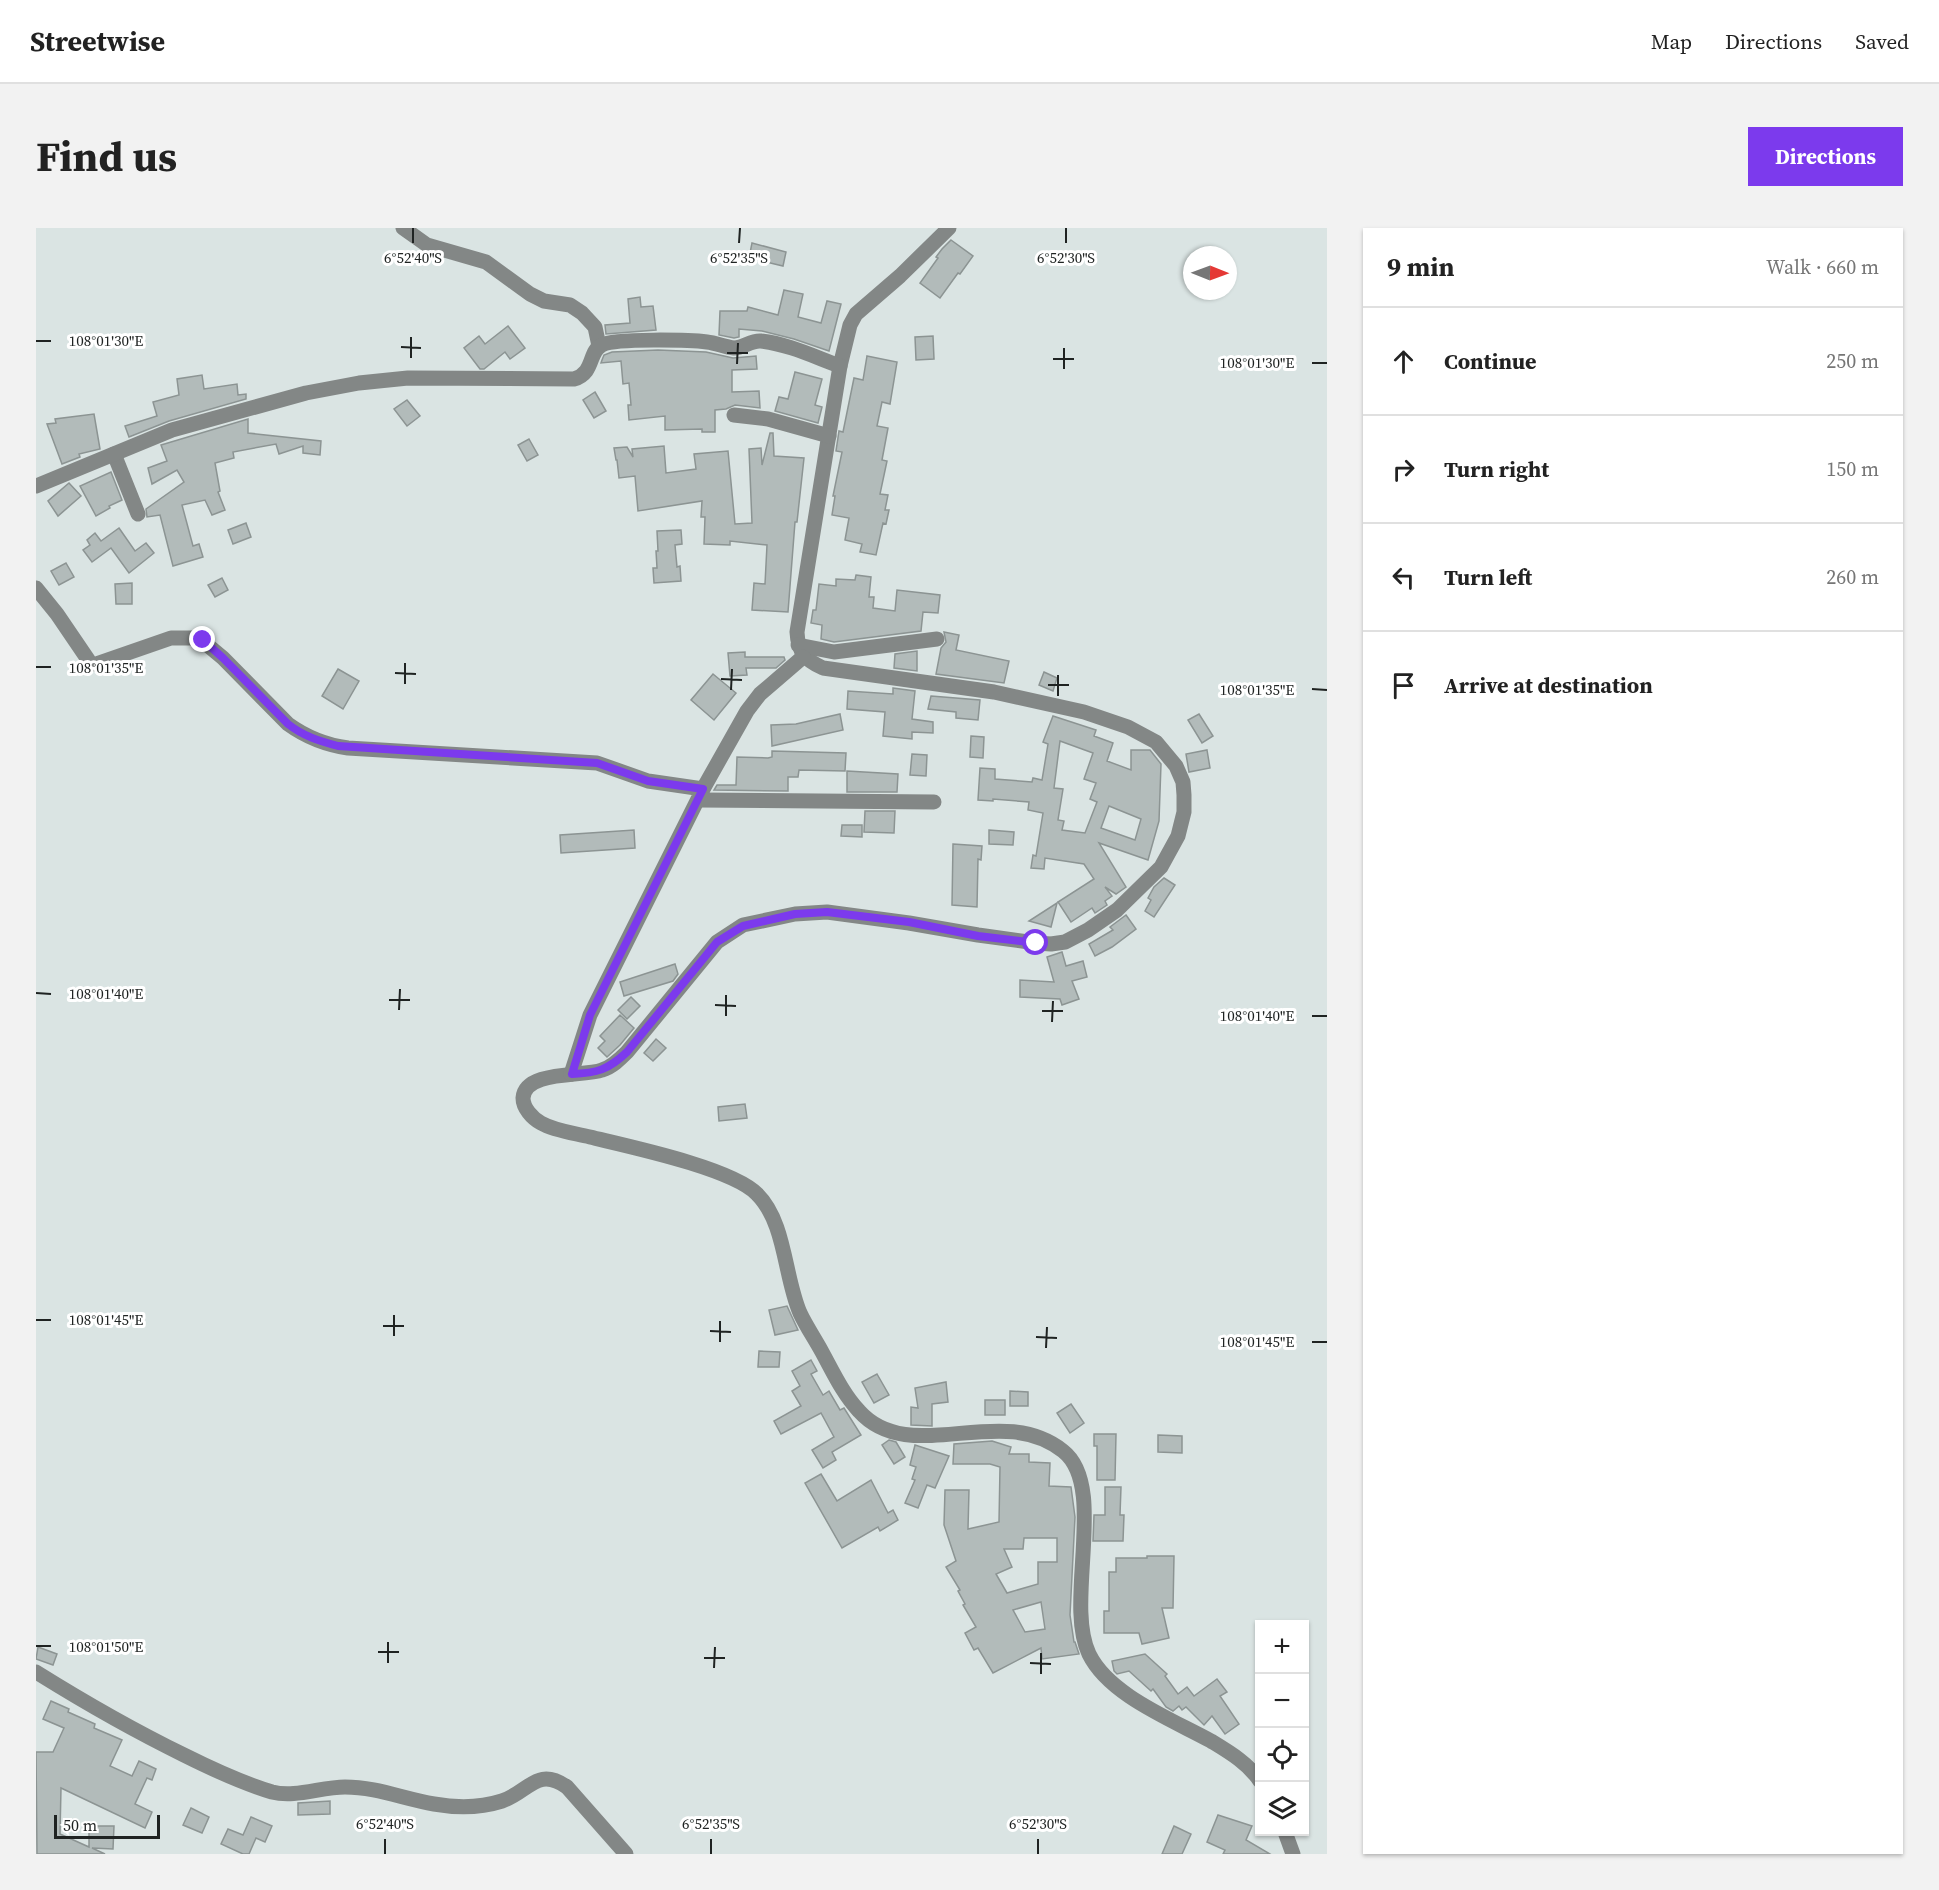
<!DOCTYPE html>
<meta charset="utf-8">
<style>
:root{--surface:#fff;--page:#f2f2f2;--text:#222;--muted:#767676;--line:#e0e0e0;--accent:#7c3aed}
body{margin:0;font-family:"Source Serif 4",serif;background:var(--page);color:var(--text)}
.controls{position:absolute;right:18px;bottom:18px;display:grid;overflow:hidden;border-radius:0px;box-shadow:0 2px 4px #0004}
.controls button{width:54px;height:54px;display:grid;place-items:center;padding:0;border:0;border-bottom:2px solid var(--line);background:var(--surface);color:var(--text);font:30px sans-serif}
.compass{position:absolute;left:1147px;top:18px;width:54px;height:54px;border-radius:50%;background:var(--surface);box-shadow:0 2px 4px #0004;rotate:91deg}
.scale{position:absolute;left:18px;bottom:15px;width:106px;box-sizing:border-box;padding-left:6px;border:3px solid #1f2322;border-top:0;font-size:16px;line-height:21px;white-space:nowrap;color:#1f2322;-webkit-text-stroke:4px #fff;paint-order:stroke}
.stop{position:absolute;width:18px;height:18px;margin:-14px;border:4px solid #7c3aed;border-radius:50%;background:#fff}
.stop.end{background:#7c3aed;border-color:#fff;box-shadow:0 2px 6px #0008}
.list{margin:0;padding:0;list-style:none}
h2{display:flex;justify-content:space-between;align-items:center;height:78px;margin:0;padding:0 24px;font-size:26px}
h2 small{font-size:20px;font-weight:400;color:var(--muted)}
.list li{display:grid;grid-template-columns:39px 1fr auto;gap:18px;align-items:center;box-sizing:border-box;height:108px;padding:0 24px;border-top:2px solid var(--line)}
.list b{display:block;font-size:22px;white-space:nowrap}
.list em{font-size:20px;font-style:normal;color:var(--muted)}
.icon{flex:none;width:33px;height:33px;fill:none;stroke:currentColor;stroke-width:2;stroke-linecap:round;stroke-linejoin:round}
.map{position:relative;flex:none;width:1291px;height:1626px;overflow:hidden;border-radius:0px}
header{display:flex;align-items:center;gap:36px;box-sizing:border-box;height:84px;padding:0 30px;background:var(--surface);border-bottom:2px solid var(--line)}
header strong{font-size:28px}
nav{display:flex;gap:33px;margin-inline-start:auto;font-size:21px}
.intro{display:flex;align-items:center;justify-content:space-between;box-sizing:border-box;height:144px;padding:0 36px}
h1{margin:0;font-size:42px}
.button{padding:15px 27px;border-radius:0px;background:var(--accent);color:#fff;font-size:21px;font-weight:700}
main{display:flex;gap:36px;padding:0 36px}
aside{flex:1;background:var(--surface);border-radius:0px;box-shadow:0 2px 4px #0004}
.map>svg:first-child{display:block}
.building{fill:#b2bbba;stroke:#8c9493;stroke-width:1.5;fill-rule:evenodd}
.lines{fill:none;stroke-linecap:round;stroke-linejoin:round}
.minor{stroke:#838786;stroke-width:15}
.route{stroke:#7c3aed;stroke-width:8}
.ticks{fill:none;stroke:#1f2322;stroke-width:2}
.ticks-label{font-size:15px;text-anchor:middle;fill:#1f2322;stroke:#fff;stroke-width:6;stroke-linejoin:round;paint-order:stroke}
</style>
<header>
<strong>Streetwise</strong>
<nav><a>Map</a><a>Directions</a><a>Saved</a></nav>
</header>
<div class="intro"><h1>Find us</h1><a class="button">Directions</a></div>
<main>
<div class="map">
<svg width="1291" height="1626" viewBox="0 0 1291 1626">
<rect width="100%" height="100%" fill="#dae4e3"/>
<g class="building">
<polygon points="915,12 937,28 924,46 922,45 904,70 884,55 902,30 900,29 906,21"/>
<polygon points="716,15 750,24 747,38 713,30"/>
<polygon points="748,62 767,66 762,89 785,95 791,73 805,76 793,123 758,111 726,103 703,101 703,109 698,110 683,107 684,83 711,83 712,79 742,87"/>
<polygon points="604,69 605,79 617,78 620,102 570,106 569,97 594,95 592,71"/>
<polygon points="472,98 489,120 474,131 469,124 448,141 444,141 428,120 443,108 449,116"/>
<polygon points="897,108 898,131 880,132 879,109"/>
<polygon points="622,122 670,124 697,130 720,128 721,141 696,142 696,164 723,163 724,180 699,177 690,181 679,182 679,204 666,204 666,201 629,202 629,188 593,192 592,177 595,177 593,155 587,156 585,133 565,135 566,132 568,127 576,124"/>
<polygon points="831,128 861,134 854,176 846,174 841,198 852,200 846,232 851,233 844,266 852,267 849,282 853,282 850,296 847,295 840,327 824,324 826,316 809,312 813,290 796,287 799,268 797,268 806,224 800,223 803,203 807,204 818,150 827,152"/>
<polygon points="759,144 786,151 779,177 786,179 782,195 739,183 743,169 752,171"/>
<polygon points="166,147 168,161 201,156 202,167 210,166 210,171 133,193 93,209 89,198 121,188 117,174 143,167 141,151"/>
<polygon points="559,164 570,183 558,190 547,172"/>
<polygon points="371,172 384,188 371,198 358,181"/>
<polygon points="58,186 64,221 43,226 44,229 26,236 11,196 20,195 19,191"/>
<polygon points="212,191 212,205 285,213 284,227 267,225 267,218 243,226 240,216 197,224 198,230 179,235 184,263 182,264 189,282 176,287 169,272 146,277 157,318 163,316 167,329 137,338 124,287 111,289 110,281 148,254 141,242 116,256 112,240 131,233 125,217"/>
<polygon points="734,205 737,205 738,228 768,230 761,294 759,294 752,384 716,382 718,355 729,356 731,317 694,313 694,317 668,316 669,289 665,289 666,273 602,283 599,248 583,250 581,232 580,232 578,220 591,219 597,229 596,221 628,218 630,245 660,241 658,226 692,223 699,296 716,295 713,221 725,220 726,237"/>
<polygon points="493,211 502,227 491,233 482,217"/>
<polygon points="75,244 86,272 73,278 74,280 60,288 44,258"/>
<polygon points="33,255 45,268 22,288 12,273"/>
<polygon points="210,295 215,309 197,316 192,302"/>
<polygon points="83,300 99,323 110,315 118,325 93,345 75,320 56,334 47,322 54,317 51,312 59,305 65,313"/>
<polygon points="645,302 646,316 639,317 641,339 644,338 645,353 618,355 617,340 621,340 620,323 622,323 621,303"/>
<polygon points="30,335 38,349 23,357 15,343"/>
<polygon points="820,347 835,349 833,369 838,369 837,380 859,383 861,362 904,367 902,385 887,384 885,403 798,414 785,411 786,397 775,395 777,382 780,382 783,356 800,358 800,351 819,352"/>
<polygon points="186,350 192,362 179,369 172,357"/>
<polygon points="96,355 96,376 80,376 79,356"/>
<polygon points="908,404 923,407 920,422 973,433 968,455 900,446 905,420 910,414"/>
<polygon points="881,423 881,443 858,440 859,426"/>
<polygon points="709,424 709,429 748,429 749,432 740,440 710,440 711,447 694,448 692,425"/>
<polygon points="302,441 323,453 307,481 286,468"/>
<polygon points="1008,444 1021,450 1017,463 1003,457"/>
<polygon points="677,446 700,465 678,492 655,472"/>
<polygon points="857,460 879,463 876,491 897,494 897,505 876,504 876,511 847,508 849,484 811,481 812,463 857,466"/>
<polygon points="895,468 944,472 942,492 920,490 920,484 892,481"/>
<polygon points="804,486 807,502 736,518 735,497 760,496"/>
<polygon points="1163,486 1177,508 1166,515 1152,492"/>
<path d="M 1017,488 L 1060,502 L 1058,508 L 1077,515 L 1071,533 L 1095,542 L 1095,522 L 1114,522 L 1125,536 L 1123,593 L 1112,632 L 1063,615 L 1090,659 L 1080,666 L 1069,659 L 1076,668 L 1069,673 L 1071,677 L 1059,685 L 1056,680 L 1035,694 L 1022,674 L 1058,651 L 1048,636 L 1009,630 L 1008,641 L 995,640 L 997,627 L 1000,628 L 1007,585 L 992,582 L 993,574 L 957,571 L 957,573 L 942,572 L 944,540 L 959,541 L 959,551 L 996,554 L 997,550 L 1006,552 L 1012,516 L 1007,514 ZM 1024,513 L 1057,525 L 1048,551 L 1060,555 L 1054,571 L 1061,574 L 1049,605 L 1026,602 L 1028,593 L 1022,592 L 1027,561 L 1018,560 ZM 1073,578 L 1105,591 L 1099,612 L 1065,600 Z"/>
<polygon points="935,508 948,509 947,530 934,529"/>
<polygon points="1171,522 1174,540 1153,544 1150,526"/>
<polygon points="736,523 810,525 809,543 763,542 762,549 752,549 752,563 678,562 681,557 700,557 701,529 732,530 736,529"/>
<polygon points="876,526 891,527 890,548 874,547"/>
<polygon points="811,543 862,546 861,564 811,564"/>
<polygon points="829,583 859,583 858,605 828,604"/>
<polygon points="806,597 826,597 826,609 805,608"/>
<polygon points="598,602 599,620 525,625 524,607"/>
<polygon points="953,602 978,604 977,617 953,616"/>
<polygon points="917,616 946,618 945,632 942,631 941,679 916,677"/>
<polygon points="1128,650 1139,657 1118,689 1109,683 1115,672 1112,670 1118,659"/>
<polygon points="1021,675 1015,699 993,693"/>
<polygon points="1090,687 1100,701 1076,719 1059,728 1053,716 1077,702 1074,699"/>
<polygon points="1026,724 1030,738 1047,733 1051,749 1036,753 1043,771 1026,777 1024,771 984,769 984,752 1018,754 1011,729"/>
<polygon points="639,736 642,746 637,753 588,768 584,754"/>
<polygon points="595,769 604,778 591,791 582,782"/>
<polygon points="584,787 598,800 584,817 571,829 562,820 569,813 564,808"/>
<polygon points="620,811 630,820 617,833 608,825"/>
<polygon points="709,876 711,890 683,893 682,879"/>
<polygon points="751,1078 762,1102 739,1107 733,1082"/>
<polygon points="723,1123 744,1124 743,1139 722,1139"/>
<polygon points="775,1132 781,1143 775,1146 787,1167 793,1163 804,1182 808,1180 825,1207 796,1224 800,1232 787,1240 776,1222 798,1209 785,1185 745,1206 738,1193 765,1178 756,1163 764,1158 756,1143"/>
<polygon points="841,1146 853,1167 838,1175 826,1154"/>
<polygon points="910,1154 912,1174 896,1176 896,1198 875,1197 875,1179 882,1180 879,1160"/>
<polygon points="974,1163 992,1164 992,1178 974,1178"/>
<rect x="949" y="1172" width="20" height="15"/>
<polygon points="1035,1176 1048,1195 1034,1205 1021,1185"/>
<polygon points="1058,1206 1080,1206 1079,1252 1061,1252 1061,1218 1058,1218"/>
<polygon points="1122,1207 1146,1208 1146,1225 1122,1224"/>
<polygon points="853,1212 860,1214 869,1229 858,1236 846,1217"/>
<path d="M 956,1213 L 975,1219 L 973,1226 L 993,1226 L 993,1234 L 1014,1235 L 1013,1258 L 1035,1259 L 1039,1289 L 1034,1387 L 1038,1414 L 1039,1414 L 1043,1426 L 1006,1431 L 1005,1420 L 957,1445 L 942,1420 L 938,1422 L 929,1405 L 940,1399 L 927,1377 L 929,1376 L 922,1363 L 924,1362 L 910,1339 L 920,1333 L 908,1297 L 909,1262 L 933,1262 L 932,1301 L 963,1294 L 964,1239 L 954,1236 L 917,1236 L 918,1216 ZM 988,1310 L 1021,1310 L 1021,1334 L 1002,1334 L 1002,1356 L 971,1365 L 960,1346 L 976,1339 L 968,1321 L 987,1321 ZM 1005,1374 L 1009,1401 L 989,1404 L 977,1382 Z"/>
<polygon points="879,1217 913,1228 899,1260 891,1257 882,1280 869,1275 879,1252 876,1251 880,1239 874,1237"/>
<polygon points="785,1246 801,1273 835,1252 852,1285 857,1282 862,1292 844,1303 842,1299 806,1320 769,1255"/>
<polygon points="1069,1259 1085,1259 1084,1287 1088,1287 1087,1313 1057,1313 1058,1287 1069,1287"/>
<polygon points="1111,1328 1138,1328 1137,1380 1126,1380 1133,1410 1106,1416 1103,1405 1068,1405 1068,1383 1073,1383 1073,1344 1080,1344 1080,1330 1111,1330"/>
<polygon points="2,1419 21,1426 17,1437 0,1431"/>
<polygon points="1109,1426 1131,1446 1129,1448 1142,1466 1151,1459 1158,1468 1181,1451 1191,1464 1184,1468 1203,1496 1189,1506 1176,1488 1168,1497 1150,1479 1146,1482 1143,1478 1137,1483 1130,1479 1117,1461 1115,1463 1093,1443 1081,1446 1078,1443 1076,1433"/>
<polygon points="15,1473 33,1481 32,1484 59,1496 58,1500 86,1512 74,1538 96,1548 103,1533 120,1541 116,1552 111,1550 99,1576 116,1584 109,1600 25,1560 24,1606 53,1619 53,1598 78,1598 77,1621 56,1620 69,1626 1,1626 0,1524 17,1524 28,1500 7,1491"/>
<polygon points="294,1573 294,1586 262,1587 262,1575"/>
<polygon points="155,1580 173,1589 166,1605 147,1597"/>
<polygon points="1182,1587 1216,1598 1210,1612 1234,1626 1187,1626 1189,1622 1171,1614"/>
<polygon points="215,1589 236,1598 229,1614 220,1610 213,1626 207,1626 185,1616 192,1601 207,1607"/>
<polygon points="1138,1598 1155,1606 1146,1626 1126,1626"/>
</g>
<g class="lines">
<g class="minor">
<polyline points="367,0 391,17 450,34 494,66 508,73 534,77 546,85 559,99 563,118"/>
<path d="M 913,0 L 864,48 L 820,86 L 814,97 L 804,138 L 761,404 C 762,424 769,432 787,440 L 958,464 L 1048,484 L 1092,499 L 1120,514 L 1140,538 L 1147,554 L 1148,567 L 1148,584 L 1142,608 L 1125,639 L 1081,682 L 1052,702 L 1029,714 L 1015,716 L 1000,715 L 942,707 L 873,695 L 791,684 L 759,686 L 707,697 L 681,714 L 591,824 C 584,831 576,839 566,842 C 547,849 489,842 487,870 C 487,880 496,890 505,895 C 519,903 538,905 554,909 C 591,918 696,940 721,966 C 750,995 748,1048 764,1085 C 770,1098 779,1111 786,1124 C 797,1144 807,1166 823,1183 C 874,1240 965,1173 1027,1223 C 1072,1258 1028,1374 1053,1426 C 1073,1467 1135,1491 1175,1513 C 1193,1524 1212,1535 1224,1553"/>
<polyline points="698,187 732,191 793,208"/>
<polyline points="78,226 102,286"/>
<path d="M 0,258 L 136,202 L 270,165 L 323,155 L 372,150 L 538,151 C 559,145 552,123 566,117 C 579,110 655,112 671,114 C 680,115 689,119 698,120 C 708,120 715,112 725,113 C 752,116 779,129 804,138"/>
<path d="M 0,360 L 21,386 L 55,436 L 60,436 L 135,410 L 163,410 L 187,430 L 252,496 C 270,509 290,517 312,520 L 561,535 L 612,553 L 667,561 L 554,787 L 535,846"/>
<polyline points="762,417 798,424 901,411"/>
<polyline points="667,561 711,483 724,466 767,429"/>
<polyline points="663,572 898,574"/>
<path d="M 0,1444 C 48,1474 97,1502 148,1527 C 176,1541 206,1555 236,1564 C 259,1570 285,1559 309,1559 C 340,1559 368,1571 398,1576 C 421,1580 444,1580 466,1573 C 493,1564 501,1538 531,1559 L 590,1626"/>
<polyline points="1249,1604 1257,1626"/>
</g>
</g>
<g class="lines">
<path class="route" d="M 167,412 L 187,430 L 252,496 C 267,508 283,513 302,518 L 561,535 L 612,553 L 667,561 L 554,787 L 536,846 C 561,845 572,842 591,824 L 681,714 L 707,698 L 759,686 L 791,684 L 873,694 L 942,708 L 1000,715"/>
</g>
<path class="ticks" d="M 377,15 L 377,0M 703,15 L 704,0M 1030,15 L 1030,0M 0,113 L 15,113M 365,119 L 385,120M 691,125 L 712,125M 375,130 L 375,109M 1017,131 L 1038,131M 1276,135 L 1291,135M 701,136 L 702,115M 1028,141 L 1028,120M 0,439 L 15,439M 359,445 L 380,446M 685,451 L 706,452M 369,456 L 369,435M 1012,457 L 1033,457M 1276,461 L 1291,462M 695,462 L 696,441M 1022,468 L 1022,447M 0,765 L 15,766M 353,772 L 374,772M 679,777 L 700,778M 363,782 L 364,761M 1006,783 L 1027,783M 690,788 L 690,767M 1276,788 L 1291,788M 1016,794 L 1017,773M 0,1092 L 15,1092M 347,1098 L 368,1098M 674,1103 L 695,1104M 358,1108 L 358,1087M 1000,1109 L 1021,1110M 684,1114 L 684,1093M 1276,1114 L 1291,1114M 1010,1120 L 1011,1099M 0,1418 L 15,1418M 342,1424 L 363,1424M 668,1430 L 689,1430M 352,1435 L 352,1414M 994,1435 L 1015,1436M 678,1440 L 679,1419M 1005,1446 L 1005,1425M 349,1626 L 349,1611M 675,1626 L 675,1611M 1002,1626 L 1002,1611"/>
<g class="ticks-label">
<text x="377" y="35">6°52'40"S</text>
<text x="703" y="35">6°52'35"S</text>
<text x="1030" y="35">6°52'30"S</text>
<text x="70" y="118">108°01'30"E</text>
<text x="1221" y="140">108°01'30"E</text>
<text x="70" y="445">108°01'35"E</text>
<text x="1221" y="467">108°01'35"E</text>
<text x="70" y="771">108°01'40"E</text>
<text x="1221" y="793">108°01'40"E</text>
<text x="70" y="1097">108°01'45"E</text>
<text x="1221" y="1119">108°01'45"E</text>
<text x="70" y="1424">108°01'50"E</text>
<text x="349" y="1601">6°52'40"S</text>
<text x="675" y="1601">6°52'35"S</text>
<text x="1002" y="1601">6°52'30"S</text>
</g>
</svg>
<div class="controls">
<button>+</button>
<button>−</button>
<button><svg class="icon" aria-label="locate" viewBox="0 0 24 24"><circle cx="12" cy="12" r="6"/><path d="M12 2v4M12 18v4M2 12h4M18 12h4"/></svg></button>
<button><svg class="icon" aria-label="layers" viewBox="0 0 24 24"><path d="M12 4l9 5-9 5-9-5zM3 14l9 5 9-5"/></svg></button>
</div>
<svg class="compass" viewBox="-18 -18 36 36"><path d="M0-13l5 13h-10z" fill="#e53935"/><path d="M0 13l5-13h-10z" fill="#767676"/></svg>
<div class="scale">50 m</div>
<div class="stop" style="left:1000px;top:715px"></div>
<div class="stop end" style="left:167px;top:412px"></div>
</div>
<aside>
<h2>9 min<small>Walk · 660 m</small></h2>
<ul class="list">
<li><svg class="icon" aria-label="ahead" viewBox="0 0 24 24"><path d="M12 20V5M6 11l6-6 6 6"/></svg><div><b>Continue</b></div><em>250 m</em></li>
<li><svg class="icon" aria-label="right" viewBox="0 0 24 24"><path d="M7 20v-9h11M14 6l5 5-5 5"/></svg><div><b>Turn right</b></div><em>150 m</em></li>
<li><svg class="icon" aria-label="left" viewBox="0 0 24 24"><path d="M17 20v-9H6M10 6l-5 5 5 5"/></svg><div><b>Turn left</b></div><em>260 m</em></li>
<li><svg class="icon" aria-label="arrive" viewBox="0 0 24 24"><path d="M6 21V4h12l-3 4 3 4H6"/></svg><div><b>Arrive at destination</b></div></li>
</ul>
</aside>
</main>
